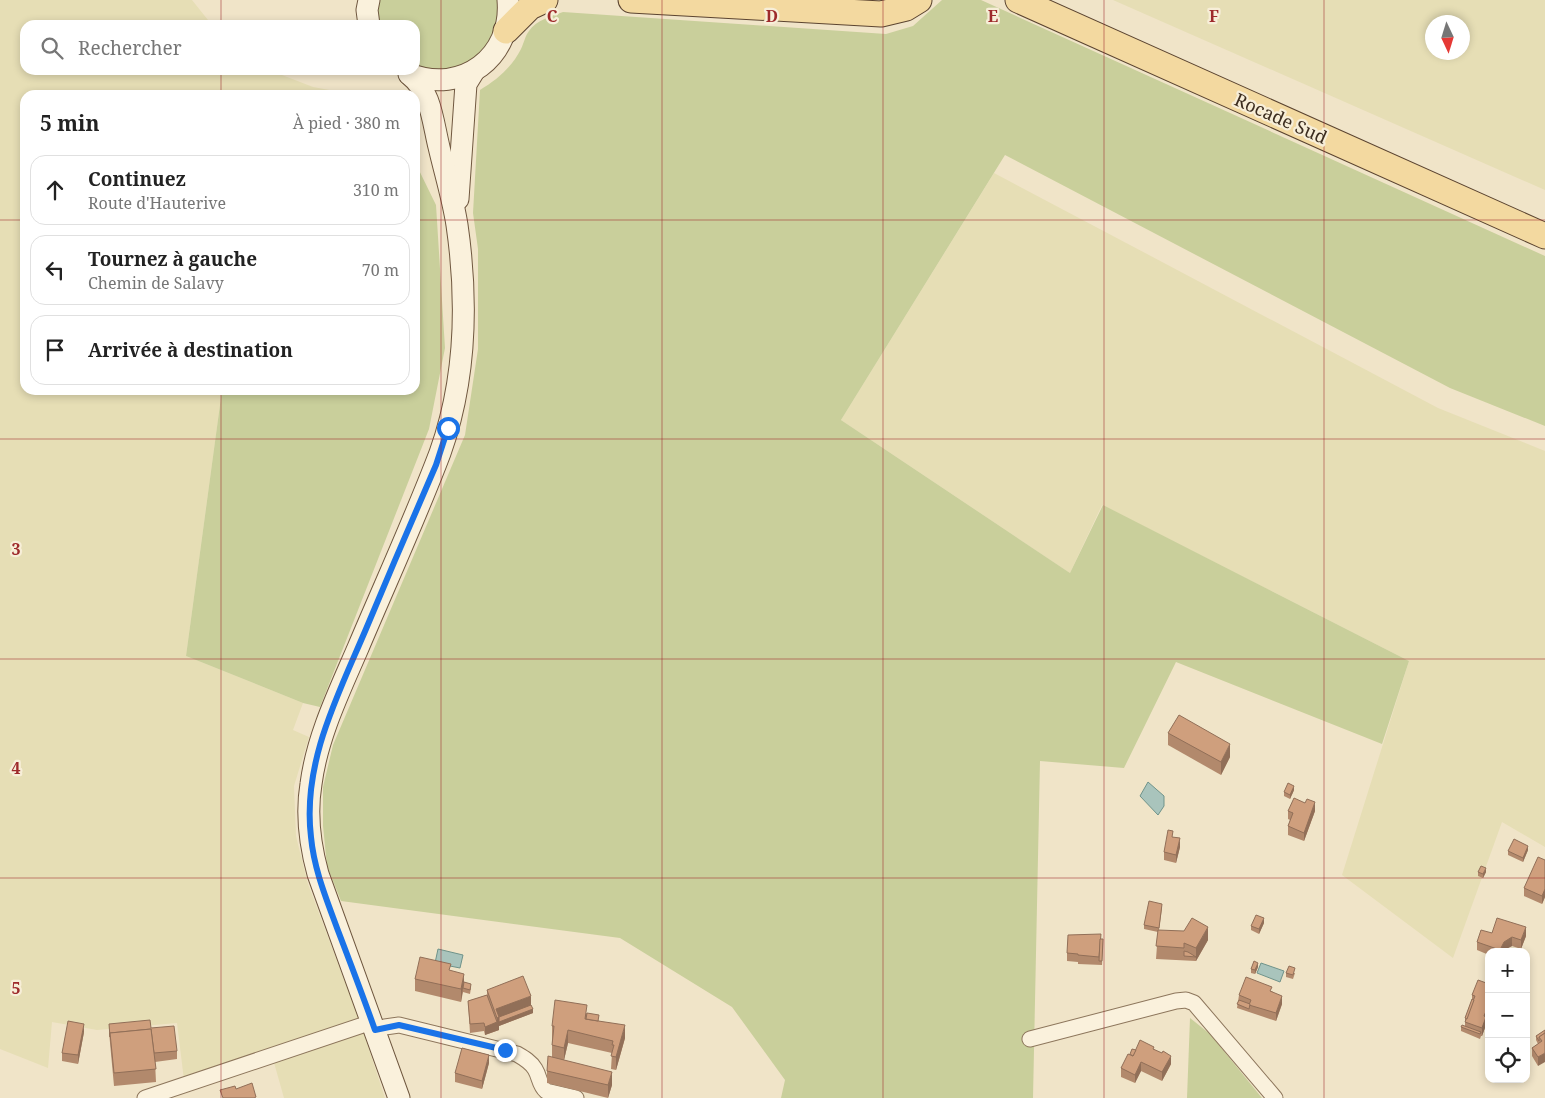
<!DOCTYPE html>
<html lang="fr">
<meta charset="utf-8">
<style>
:root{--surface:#fff;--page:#f2f2f2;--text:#222;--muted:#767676;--line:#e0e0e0}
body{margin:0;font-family:"Noto Serif",serif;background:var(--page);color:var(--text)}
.controls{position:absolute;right:15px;bottom:15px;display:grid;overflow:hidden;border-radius:10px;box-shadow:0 2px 8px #0003}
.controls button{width:45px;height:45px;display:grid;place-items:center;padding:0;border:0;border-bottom:1px solid var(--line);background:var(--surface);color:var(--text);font:25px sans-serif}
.compass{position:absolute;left:1425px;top:15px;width:45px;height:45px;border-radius:50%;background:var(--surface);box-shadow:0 2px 8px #0003;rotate:176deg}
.stop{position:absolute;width:15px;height:15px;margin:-11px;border:4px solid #1a73e8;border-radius:50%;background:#fff}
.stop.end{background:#1a73e8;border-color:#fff;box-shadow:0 1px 5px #0008}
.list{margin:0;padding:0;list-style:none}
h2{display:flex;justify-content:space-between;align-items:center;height:65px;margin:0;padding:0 20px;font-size:21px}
h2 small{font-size:16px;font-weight:400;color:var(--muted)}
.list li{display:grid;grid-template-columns:32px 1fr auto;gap:15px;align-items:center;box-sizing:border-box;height:70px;margin:0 10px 10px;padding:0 10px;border:1px solid var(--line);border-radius:15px}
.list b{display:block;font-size:19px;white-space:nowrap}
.list p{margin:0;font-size:16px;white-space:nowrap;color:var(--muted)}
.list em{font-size:16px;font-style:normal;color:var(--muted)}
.icon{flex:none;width:28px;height:28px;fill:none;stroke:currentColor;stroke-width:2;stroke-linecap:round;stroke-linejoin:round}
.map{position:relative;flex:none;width:1545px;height:1098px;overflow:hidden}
.search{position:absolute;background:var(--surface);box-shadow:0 2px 8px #0003;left:20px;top:20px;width:400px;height:55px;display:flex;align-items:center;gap:12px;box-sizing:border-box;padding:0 18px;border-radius:15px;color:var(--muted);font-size:19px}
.panel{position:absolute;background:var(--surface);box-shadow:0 2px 8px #0003;left:20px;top:90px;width:400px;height:305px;border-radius:15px}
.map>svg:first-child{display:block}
.farmland{fill:#e6deb5;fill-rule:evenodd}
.green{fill:#c9cf9b}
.water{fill:#a9c4bc;stroke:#6f938a}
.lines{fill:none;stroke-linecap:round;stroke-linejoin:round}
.street-casing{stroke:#8d765c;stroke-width:17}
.secondary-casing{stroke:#6f573f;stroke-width:23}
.primary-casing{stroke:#5b4430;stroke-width:27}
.street{stroke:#faf1dc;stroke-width:15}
.secondary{stroke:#faf1dc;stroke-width:21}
.primary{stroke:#f3d9a0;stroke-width:25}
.wall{fill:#b2896c}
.shaded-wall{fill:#916f58}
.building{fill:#cf9f7d;stroke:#916f58}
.route{stroke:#1a73e8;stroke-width:6}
.grid{fill:none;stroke:#9e2a2b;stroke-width:1;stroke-opacity:0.55}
.labels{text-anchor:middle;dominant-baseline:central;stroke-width:4.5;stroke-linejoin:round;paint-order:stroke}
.street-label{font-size:18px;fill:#3d2e20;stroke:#f7eed8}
.grid-label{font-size:16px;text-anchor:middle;font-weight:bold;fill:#9e2a2b;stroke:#f7eed8;stroke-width:4.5;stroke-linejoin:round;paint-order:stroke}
</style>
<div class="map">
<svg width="1545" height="1098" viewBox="0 0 1545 1098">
<rect width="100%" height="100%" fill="#f0e4c8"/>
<g class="farmland">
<polygon points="0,0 192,0 212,25 25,25 25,70 269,70 313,87 357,95 25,95 25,390 222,390 186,656 303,703 293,730 309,737 294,786 296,836 308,884 359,1019 385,1098 284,1098 271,1052 184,1080 177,1023 97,1030 52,1022 48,1068 0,1049"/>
<path d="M 1113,0 L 1545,0 L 1545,190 ZM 1432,22 L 1462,22 L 1462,52 L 1432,52 Z"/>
<polygon points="994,173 1438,408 1545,451 1545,847 1502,822 1453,958 1342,875 1409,661 1102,505 1070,573 841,420"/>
</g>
<g class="green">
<polygon points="378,0 499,0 498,25 481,54 462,66 440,71 415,66 415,25 379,25 377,17"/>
<path d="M 942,0 L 981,0 L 1545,256 L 1545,426 L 1450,388 L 1005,155 L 841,420 L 1070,573 L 1103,505 L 1409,661 L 1382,744 L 1176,662 L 1124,768 L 1040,761 L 1033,1098 L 781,1098 L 785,1080 L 732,1007 L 620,938 L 341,901 L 327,866 L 323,826 L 323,787 L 333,745 L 465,435 L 478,349 L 478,249 L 473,213 L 480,90 C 497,80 512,67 521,49 C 524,43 525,36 529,31 C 536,20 552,16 563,12 L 886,34 L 913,26 Z"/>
<polygon points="415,162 436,205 445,348 429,429 320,707 303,703 186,656 222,390 415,390"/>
<polygon points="1190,1018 1210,1034 1262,1098 1187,1098"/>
</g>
<g class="water">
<polygon points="1148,782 1164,796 1164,806 1158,815 1140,796"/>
<polygon points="438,949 463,955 460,968 435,963"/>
<polygon points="1261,963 1284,971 1280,982 1257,973"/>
</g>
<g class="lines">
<g class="street-casing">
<g id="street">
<path d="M 375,1030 L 385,1027 L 399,1025 L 517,1054 C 524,1058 531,1062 535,1069 C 540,1077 539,1085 546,1091 L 576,1098"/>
<polyline points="1030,1039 1176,1001 1186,1000 1194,1003 1275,1098"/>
<polyline points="145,1098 372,1022"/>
</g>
</g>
<g class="secondary-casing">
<g id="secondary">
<polyline points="369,0 367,10 369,25"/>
<path d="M 409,74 C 462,95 513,57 508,0"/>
<polyline points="458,199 466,84 474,71"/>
<path d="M 399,1098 L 318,874 C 310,845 306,814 311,784 C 317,737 339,692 358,648 C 385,584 415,519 440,453 C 466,380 468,301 457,225 C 453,199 445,173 439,147 C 433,123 431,91 410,75"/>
</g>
</g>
<g class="primary-casing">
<g id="primary">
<polyline points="631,0 881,14 906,8 919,0"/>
<polyline points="1018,0 1545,236"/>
<polyline points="506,31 530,7 545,0"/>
</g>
</g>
<use href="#street" class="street"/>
<use href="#secondary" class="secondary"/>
<use href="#primary" class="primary"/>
</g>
<g class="wall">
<polygon points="1168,733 1230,757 1221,775 1168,745"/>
<polygon points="1294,790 1290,799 1284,796 1284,792"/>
<polygon points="1305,803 1315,811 1304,841 1288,835 1288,826 1290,820 1288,819 1288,811"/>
<polygon points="1173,837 1180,847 1176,863 1164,860 1164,852"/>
<polygon points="1528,850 1523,862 1508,855 1508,851"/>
<polygon points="1545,860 1545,897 1542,904 1524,896 1524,888"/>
<polygon points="1478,872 1486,872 1483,878 1478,876"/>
<polygon points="1162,908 1159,930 1208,940 1196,961 1156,959 1158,932 1144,929 1144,925"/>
<polygon points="1264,923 1259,934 1251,930 1251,926"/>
<polygon points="1492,933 1526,936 1521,949 1512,946 1504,950 1503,952 1489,952 1489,955 1477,950 1477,942"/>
<polygon points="1093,935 1101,939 1103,943 1102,965 1078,964 1078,962 1067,961 1067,953"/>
<polygon points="1258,967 1255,974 1251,973 1251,969"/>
<polygon points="451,971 471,988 470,994 463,992 461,1002 415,991 415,979"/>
<polygon points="1286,973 1295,973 1293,979 1286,977"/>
<polygon points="1489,984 1489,1012 1486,1019 1486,1025 1482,1036 1481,1036 1480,1039 1461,1031 1461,1027 1465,1026 1465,1018 1472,999 1472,995"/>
<polygon points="487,990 531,1005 533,1013 499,1026 499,1030 485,1035 484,1031 470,1033 468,1001 487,995"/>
<polygon points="1272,991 1282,1004 1276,1021 1237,1008 1239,995"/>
<polygon points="587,1013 625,1038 616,1070 611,1069 612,1053 568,1043 564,1060 612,1085 608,1098 547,1083 547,1071 552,1057 552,1026"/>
<polygon points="109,1024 151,1028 177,1051 177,1059 155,1062 156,1082 114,1086 109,1032"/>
<polygon points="1545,1030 1538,1066 1532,1056 1532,1048 1538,1044 1536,1040 1536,1036"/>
<polygon points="84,1032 78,1064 62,1061 62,1053"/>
<polygon points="1154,1049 1171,1064 1162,1081 1141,1071 1135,1083 1121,1077 1121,1068 1136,1050"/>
<polygon points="489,1063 482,1089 455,1082 455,1073"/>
</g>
<g class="shaded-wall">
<polygon points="1230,744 1230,757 1221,775 1221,762"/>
<polygon points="1294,786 1294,790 1290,799 1290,795"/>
<polygon points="1315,802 1315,811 1304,841 1304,833"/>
<polygon points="1180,838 1180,847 1176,863 1176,855"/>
<polygon points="1528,846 1528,850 1523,862 1523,858"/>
<polygon points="1486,868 1486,872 1483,878 1483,874"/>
<polygon points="1545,889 1545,897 1542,904 1542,896"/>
<polygon points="1264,918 1264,923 1259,934 1259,929"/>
<polygon points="1208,927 1208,940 1196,961 1196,948"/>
<polygon points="1526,927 1526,936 1521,949 1521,940"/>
<polygon points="1512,937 1512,946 1504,950 1503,952 1500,952 1504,942"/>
<polygon points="1258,963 1258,967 1255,974 1255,970"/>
<polygon points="464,974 464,986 463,988 461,1002 461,989"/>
<polygon points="531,996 531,1009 533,1009 533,1013 499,1026 499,1030 485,1035 485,1027 497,1022 496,1009"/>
<polygon points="1282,996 1282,1004 1276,1021 1276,1013"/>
<polygon points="1488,1000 1489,1012 1486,1019 1486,1025 1482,1036 1482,1028"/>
<polygon points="84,1024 84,1032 78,1064 78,1055"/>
<polygon points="625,1025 625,1038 616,1070 616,1057"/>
<polygon points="568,1030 568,1043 564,1060 564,1048"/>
<polygon points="1545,1053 1545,1062 1538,1066 1538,1057"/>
<polygon points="489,1055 489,1063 482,1089 482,1081"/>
<polygon points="1171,1056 1171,1064 1162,1081 1162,1072"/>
<polygon points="1141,1062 1141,1071 1135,1083 1135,1075"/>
<polygon points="612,1072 612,1085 608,1098 608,1085"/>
</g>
<g class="building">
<polygon points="1179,715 1230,744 1221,762 1168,733"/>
<polygon points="1288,783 1294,786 1290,795 1284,792"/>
<polygon points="1294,798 1305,803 1307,799 1315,802 1304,833 1288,826 1293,813 1288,811"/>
<polygon points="1168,830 1173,831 1172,837 1180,838 1176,855 1164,852"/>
<polygon points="1514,839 1528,846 1523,858 1508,851"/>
<polygon points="1538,857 1545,860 1545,889 1542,896 1524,888"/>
<polygon points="1481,866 1486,868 1483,874 1478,872"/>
<polygon points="1149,901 1162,904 1159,928 1144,925"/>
<polygon points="1256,915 1264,918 1259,929 1251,926"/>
<polygon points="1192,918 1208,927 1196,948 1184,943 1184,948 1156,946 1158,930 1184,931"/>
<polygon points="1497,918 1526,927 1521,940 1512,937 1504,942 1500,950 1477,942 1481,930 1492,933"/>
<polygon points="1101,934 1099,957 1078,955 1078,954 1067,953 1068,935"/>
<polygon points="1100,939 1103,939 1102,961 1099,961"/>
<polygon points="1184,951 1188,952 1196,957 1184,956"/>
<polygon points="420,957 451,964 449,970 464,974 461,989 415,979"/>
<polygon points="1254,961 1258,963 1255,970 1251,969"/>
<polygon points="1289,966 1295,968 1293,975 1286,973"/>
<polygon points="523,976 531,996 496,1009 499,1017 497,1018 487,990"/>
<polygon points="1246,977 1272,987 1270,991 1282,996 1276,1013 1249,1005 1251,1000 1239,995"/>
<polygon points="1478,980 1489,984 1489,1001 1488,1000 1487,1003 1489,1004 1484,1016 1486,1017 1482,1028 1465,1022 1475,996 1472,995"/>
<polygon points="464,982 471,984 470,990 463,988"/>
<polygon points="487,995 497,1022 485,1027 484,1023 470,1024 468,1001"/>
<polygon points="1472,999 1474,1000 1467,1019 1465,1018"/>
<polygon points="555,1000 587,1005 585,1019 625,1025 616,1057 611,1056 614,1045 612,1045 613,1041 568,1030 564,1048 552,1045 554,1026 552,1026"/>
<polygon points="1239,1000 1250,1004 1249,1009 1237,1004"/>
<polygon points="531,1005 533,1009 499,1022 499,1017"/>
<polygon points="587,1013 599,1015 598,1021 586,1019"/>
<polygon points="150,1020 151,1028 174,1026 177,1051 154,1053 151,1029 110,1033 110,1037 109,1024"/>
<polygon points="68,1021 84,1024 78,1055 62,1053"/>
<polygon points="1462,1025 1481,1032 1480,1034 1461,1027"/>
<polygon points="151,1029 156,1069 114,1073 110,1033"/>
<polygon points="1545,1030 1545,1033 1539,1037 1539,1041 1536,1036"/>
<polygon points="1545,1033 1545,1053 1538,1057 1532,1048 1542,1041 1539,1037"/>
<polygon points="1140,1040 1154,1047 1153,1049 1162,1053 1163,1051 1171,1056 1162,1072 1141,1062 1135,1075 1121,1068 1128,1054 1133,1056"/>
<polygon points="462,1048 489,1055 482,1081 455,1073"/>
<polygon points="1132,1049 1136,1050 1133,1056 1130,1054"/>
<polygon points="548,1056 612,1072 608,1085 547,1071"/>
<polygon points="252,1083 256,1097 254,1098 223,1098 220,1090 235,1086 236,1089"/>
</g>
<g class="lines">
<path class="route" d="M 448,428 L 436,465 C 412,520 389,574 366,629 C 338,695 302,763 311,837 C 314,869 326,898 337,928 C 350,962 363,996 375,1030 L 399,1025 L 505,1050"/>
</g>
<path class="grid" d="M 221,0 L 221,25M 441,0 L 441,1098M 662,0 L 662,1098M 883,0 L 883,1098M 1104,0 L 1104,1098M 1324,0 L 1324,1098M 221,70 L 221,95M 0,220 L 25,220M 415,220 L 1545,220M 221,390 L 221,1098M 0,439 L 1545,439M 0,659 L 1545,659M 0,878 L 1545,878"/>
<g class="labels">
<g class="street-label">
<text transform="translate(1281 118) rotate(24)">Rocade Sud</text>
</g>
</g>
<g class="grid-label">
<text x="552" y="22">C</text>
<text x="772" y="22">D</text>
<text x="993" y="22">E</text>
<text x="1214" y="22">F</text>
<text x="16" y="555">3</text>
<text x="16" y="774">4</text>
<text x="16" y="994">5</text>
</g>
</svg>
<div class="controls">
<button>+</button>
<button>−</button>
<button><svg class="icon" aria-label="locate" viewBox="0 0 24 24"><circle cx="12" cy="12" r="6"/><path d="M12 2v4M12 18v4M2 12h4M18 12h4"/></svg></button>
</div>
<svg class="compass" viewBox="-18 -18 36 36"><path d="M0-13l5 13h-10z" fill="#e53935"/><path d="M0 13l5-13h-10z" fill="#767676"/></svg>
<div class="stop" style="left:448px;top:428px"></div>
<div class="stop end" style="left:505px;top:1050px"></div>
<div class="search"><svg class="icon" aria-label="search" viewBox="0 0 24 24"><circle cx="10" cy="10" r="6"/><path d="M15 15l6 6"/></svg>Rechercher</div>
<section class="panel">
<h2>5 min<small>À pied · 380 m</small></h2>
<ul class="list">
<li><svg class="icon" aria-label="ahead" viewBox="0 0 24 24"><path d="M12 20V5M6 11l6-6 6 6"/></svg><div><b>Continuez</b><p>Route d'Hauterive</p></div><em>310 m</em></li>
<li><svg class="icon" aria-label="left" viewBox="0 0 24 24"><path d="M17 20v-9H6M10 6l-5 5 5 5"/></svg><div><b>Tournez à gauche</b><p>Chemin de Salavy</p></div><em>70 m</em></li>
<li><svg class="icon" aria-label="arrive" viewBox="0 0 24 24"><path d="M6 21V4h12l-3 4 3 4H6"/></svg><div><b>Arrivée à destination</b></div></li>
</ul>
</section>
</div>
